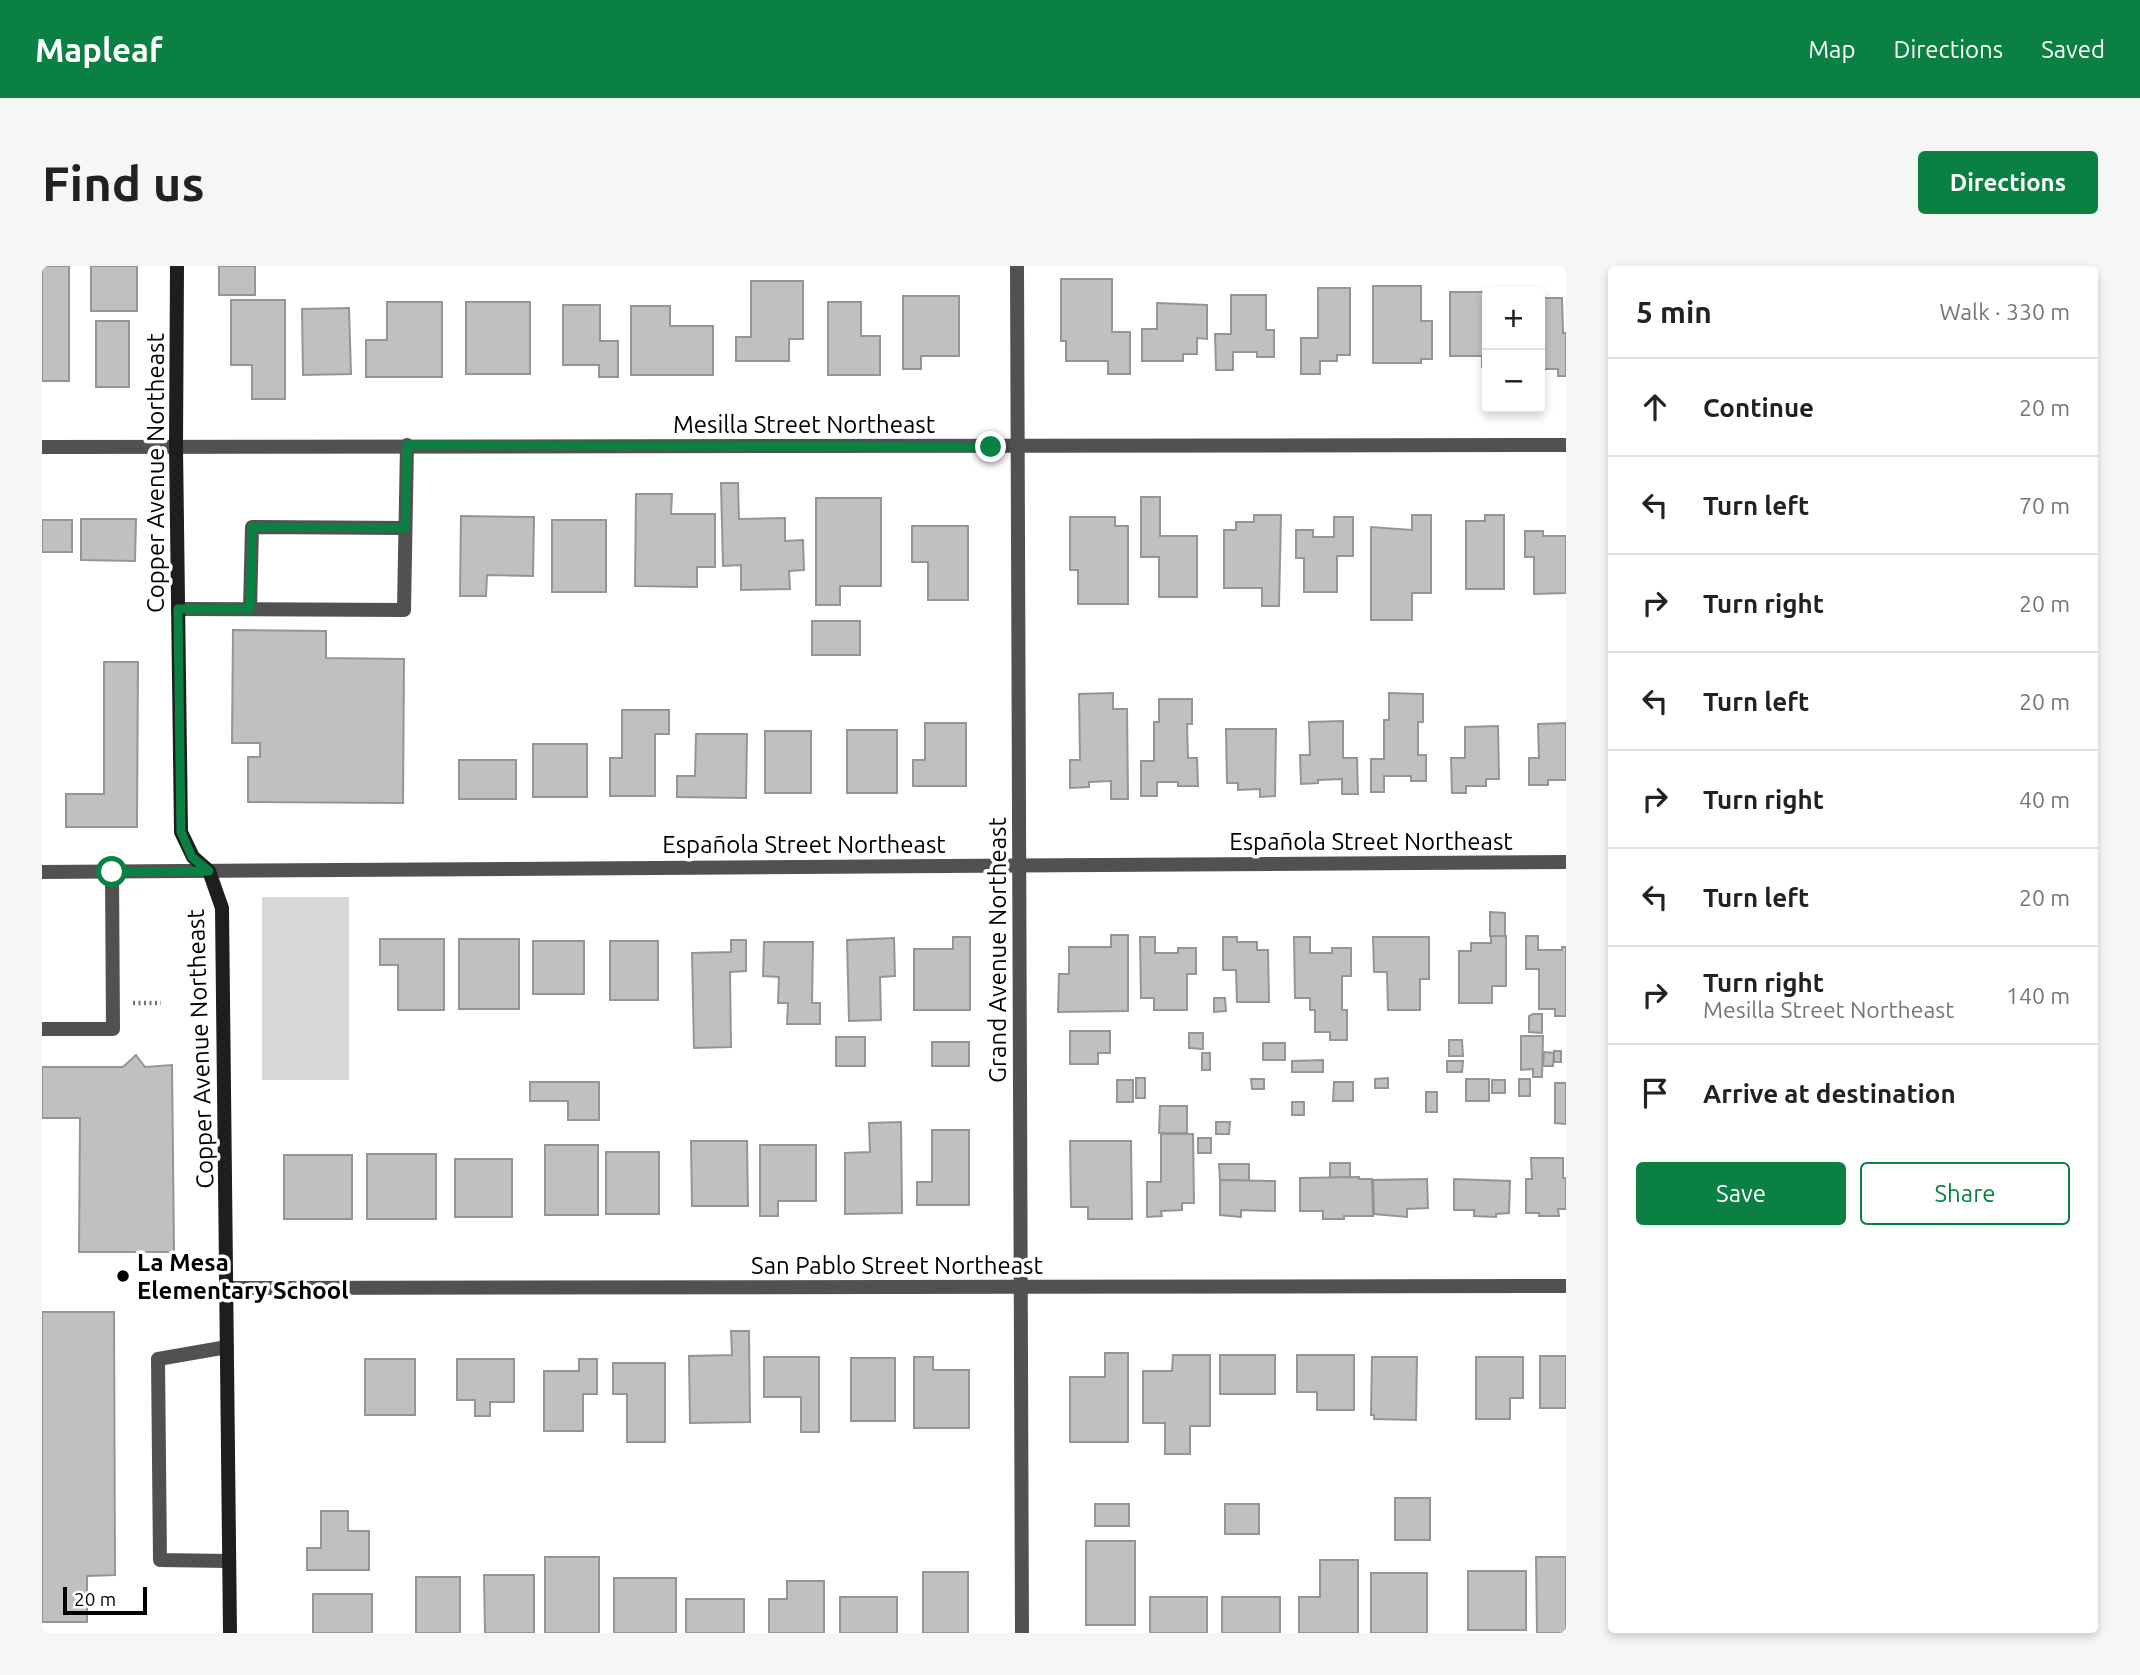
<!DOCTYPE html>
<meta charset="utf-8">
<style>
:root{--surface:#fff;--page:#f6f6f6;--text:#222;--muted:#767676;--line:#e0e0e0;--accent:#0b8043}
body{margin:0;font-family:Ubuntu,sans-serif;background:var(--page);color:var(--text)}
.controls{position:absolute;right:21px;top:21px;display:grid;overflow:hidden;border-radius:7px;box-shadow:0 4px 10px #0003}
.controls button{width:63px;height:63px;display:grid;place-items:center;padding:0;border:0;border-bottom:2px solid var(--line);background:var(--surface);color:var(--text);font:35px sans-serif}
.scale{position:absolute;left:21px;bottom:18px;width:84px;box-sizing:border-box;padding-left:7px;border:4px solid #000;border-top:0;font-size:19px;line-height:24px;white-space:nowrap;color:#000;-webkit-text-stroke:5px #fff;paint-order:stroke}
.stop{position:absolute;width:21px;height:21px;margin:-16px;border:5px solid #0b8043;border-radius:50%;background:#fff}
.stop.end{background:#0b8043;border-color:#fff;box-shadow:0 2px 7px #0008}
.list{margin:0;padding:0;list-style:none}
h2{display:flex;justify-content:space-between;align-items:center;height:91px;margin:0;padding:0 28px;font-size:30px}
h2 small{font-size:23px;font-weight:400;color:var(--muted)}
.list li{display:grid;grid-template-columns:46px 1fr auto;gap:21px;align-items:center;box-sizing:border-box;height:98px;padding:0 28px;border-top:2px solid var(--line)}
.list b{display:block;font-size:26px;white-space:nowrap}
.list p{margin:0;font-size:23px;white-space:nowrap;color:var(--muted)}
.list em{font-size:23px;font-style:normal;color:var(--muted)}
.actions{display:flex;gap:14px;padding:21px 28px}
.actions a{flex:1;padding:16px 0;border:2px solid var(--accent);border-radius:7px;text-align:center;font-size:24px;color:var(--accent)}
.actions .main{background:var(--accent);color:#fff}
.icon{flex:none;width:38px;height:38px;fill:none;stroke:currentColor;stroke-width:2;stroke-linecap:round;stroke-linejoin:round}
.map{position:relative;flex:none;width:1524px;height:1367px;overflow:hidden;border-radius:7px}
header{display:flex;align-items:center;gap:42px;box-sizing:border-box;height:98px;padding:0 35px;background:var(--accent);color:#fff}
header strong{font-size:33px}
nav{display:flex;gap:38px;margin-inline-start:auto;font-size:24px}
.intro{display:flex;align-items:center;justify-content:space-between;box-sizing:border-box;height:168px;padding:0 42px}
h1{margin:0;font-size:49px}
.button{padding:18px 32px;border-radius:7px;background:var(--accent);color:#fff;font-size:24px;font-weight:700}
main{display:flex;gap:42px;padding:0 42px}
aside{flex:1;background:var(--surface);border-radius:7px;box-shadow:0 4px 10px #0003}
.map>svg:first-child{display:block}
.green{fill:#d8d8d8}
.building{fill:#c0c0c0;stroke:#959595;stroke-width:2}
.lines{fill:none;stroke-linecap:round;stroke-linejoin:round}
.path{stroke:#737373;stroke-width:4.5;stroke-dasharray:2 3.5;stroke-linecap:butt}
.lane{stroke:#515151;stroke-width:14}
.street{stroke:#515151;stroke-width:14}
.secondary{stroke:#1e1e1e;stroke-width:14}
.route{stroke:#0b8043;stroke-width:9}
.poi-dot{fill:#000;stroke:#fff;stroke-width:2.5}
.labels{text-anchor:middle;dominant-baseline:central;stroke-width:7;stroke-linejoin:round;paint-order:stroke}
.street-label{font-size:24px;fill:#000;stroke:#fff}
.poi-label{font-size:24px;font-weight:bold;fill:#000;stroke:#fff;text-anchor:start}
</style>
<header>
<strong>Mapleaf</strong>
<nav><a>Map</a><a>Directions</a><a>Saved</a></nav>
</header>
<div class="intro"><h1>Find us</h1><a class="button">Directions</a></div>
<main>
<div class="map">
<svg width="1524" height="1367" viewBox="0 0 1524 1367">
<rect width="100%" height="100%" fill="#fff"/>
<rect class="green" x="220" y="631" width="87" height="183"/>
<g class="building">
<rect x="0" y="0" width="27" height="115"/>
<rect x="49" y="0" width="46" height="45"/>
<rect x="177" y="0" width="36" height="29"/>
<polygon points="1019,13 1070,13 1070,66 1088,66 1088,108 1066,108 1066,95 1024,95 1024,75 1019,75"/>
<polygon points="709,15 761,15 761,73 747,73 747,95 694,95 694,71 709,71"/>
<polygon points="1331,20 1379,20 1379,55 1390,55 1390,93 1379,93 1379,97 1331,97"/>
<polygon points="1276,22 1308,22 1308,89 1295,89 1295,95 1278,95 1278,108 1259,108 1259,72 1276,72"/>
<polygon points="1408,26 1445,26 1445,101 1440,101 1440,90 1408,90"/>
<polygon points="1189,29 1224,29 1224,64 1232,64 1232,91 1215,91 1215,86 1191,86 1191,104 1174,104 1173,68 1189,68"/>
<polygon points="861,30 917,30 917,90 879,90 879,103 861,103"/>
<polygon points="1498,32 1520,32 1521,67 1524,67 1524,110 1516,110 1516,103 1498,103"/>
<polygon points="189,34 243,34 243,133 210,133 210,99 189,99"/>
<polygon points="345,36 400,36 400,111 324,111 324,74 345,74"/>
<rect x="424" y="36" width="64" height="72"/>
<polygon points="786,36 819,36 819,70 838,70 838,109 786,109"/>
<polygon points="1115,37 1165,39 1165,73 1155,72 1155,88 1141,88 1141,95 1100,95 1100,63 1115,63"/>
<polygon points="521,39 558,39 558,75 576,75 576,111 557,111 557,99 521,99"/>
<polygon points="589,40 628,40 628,60 671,60 671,109 589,109"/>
<polygon points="307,42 309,108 261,109 260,43"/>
<rect x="54" y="55" width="33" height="66"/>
<polygon points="679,217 696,217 697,253 743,252 743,275 761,274 762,304 747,305 748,323 699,324 699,299 681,300"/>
<polygon points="594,228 630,228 629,248 673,248 673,301 655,301 655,321 593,320"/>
<polygon points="1099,231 1118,231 1118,270 1155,270 1155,331 1117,331 1117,291 1099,291"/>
<polygon points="774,232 839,232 839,320 798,320 798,339 774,339"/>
<polygon points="1212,249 1239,249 1237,340 1220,340 1220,322 1182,322 1182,264 1194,264 1194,256 1212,256"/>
<polygon points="1370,249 1389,249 1389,327 1370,327 1370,354 1329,354 1329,261 1370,264"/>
<polygon points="1443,249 1462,249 1462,323 1424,323 1424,255 1443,255"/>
<polygon points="419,250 492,251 491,310 445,309 444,330 418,330"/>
<polygon points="1028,251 1073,251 1073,260 1086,260 1086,338 1036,338 1036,304 1028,304"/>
<polygon points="1292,251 1311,251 1311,290 1295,290 1295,326 1262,326 1262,292 1254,292 1254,264 1271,264 1271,271 1292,271"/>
<polygon points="39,253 94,253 93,295 39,294"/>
<rect x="0" y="254" width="30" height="32"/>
<rect x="510" y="254" width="54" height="72"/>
<polygon points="870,260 926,260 926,334 886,334 886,296 870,296"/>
<polygon points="1483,265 1501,265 1501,270 1524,270 1524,327 1492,328 1492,291 1483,291"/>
<rect x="770" y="355" width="48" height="34"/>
<polygon points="191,364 284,365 284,392 362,393 361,537 206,536 206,491 218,491 218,477 190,477"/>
<polygon points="62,396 96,396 95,561 24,561 24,528 62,528"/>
<polygon points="1071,427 1071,443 1085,443 1086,533 1069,533 1069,515 1047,516 1047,521 1028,522 1028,494 1038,494 1037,428"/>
<polygon points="1347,427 1381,428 1381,456 1376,456 1376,489 1384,489 1384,515 1369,515 1369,510 1342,510 1342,526 1329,526 1329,493 1342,493 1342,454 1347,454"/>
<polygon points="1117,433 1150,433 1150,458 1145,458 1146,492 1155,492 1156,520 1136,520 1136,516 1115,516 1115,530 1099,530 1099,495 1112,495 1112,456 1117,456"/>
<polygon points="580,444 627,444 627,468 613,468 613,530 568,530 568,492 580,492"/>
<polygon points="1301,455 1301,492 1315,492 1316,528 1300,528 1300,513 1276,514 1276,517 1259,518 1258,489 1268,489 1267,456"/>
<polygon points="883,457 924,457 924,520 871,520 871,494 883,494"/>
<polygon points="1524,457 1524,514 1506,514 1506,519 1487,519 1487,492 1497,492 1496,458"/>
<polygon points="1456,460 1457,513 1444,513 1444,520 1424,520 1424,527 1410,527 1409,492 1423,492 1423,461"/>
<polygon points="1184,463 1234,463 1233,530 1218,531 1218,523 1196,524 1196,517 1185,517"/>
<rect x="805" y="464" width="50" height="63"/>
<rect x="723" y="465" width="46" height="62"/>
<polygon points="654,468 705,468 704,532 635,531 635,510 653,510"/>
<rect x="491" y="478" width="54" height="53"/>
<rect x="417" y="494" width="57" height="39"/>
<polygon points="1448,646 1463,647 1463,670 1448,670"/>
<polygon points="1069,669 1086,669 1086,745 1016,746 1017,708 1027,708 1027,681 1069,681"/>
<polygon points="1449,670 1464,670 1464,720 1450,720 1450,737 1417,737 1417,685 1429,685 1429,677 1449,677"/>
<polygon points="1484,670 1496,670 1496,684 1520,684 1520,681 1524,681 1524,750 1513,750 1513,743 1497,743 1497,703 1484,703"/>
<polygon points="911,671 928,671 928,744 872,744 872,683 911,683"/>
<polygon points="1098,671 1113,671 1113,687 1136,687 1136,682 1154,682 1154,708 1145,708 1145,744 1112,744 1112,732 1099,732"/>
<polygon points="1181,671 1195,671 1195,676 1215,676 1215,684 1226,684 1227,736 1195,736 1194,704 1181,704"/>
<polygon points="1252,671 1268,671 1268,687 1290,687 1290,682 1309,682 1309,710 1300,710 1300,744 1305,744 1305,774 1288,774 1288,766 1273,766 1273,744 1268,744 1268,732 1253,732"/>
<polygon points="1331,671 1387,671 1387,713 1378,713 1378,744 1346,744 1345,706 1332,706"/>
<polygon points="852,672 853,710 838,711 839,754 807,755 805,674"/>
<polygon points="338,673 402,673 402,744 356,744 356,699 338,699"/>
<rect x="417" y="673" width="60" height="70"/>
<polygon points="689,674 704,674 704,705 688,706 689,781 652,782 650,687 689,686"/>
<rect x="491" y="675" width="51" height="53"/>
<rect x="568" y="675" width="48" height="59"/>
<polygon points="722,676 771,676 770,737 778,737 778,758 745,758 746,737 736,737 737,711 721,710"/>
<polygon points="1172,732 1183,732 1184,745 1172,746"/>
<polygon points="1491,748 1500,748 1500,767 1487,766 1487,750"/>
<polygon points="1028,765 1068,765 1068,787 1056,787 1056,798 1028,798"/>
<polygon points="1147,767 1161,767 1161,783 1147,782"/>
<polygon points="1479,770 1501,770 1500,811 1491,811 1491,803 1479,804"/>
<rect x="794" y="771" width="29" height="29"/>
<polygon points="1407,774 1420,774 1421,790 1407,790"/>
<rect x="890" y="776" width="37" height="24"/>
<rect x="1221" y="777" width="22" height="17"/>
<rect x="1512" y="785" width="7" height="11"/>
<polygon points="1502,786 1512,787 1511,800 1501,800"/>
<rect x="1160" y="787" width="8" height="17"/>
<polygon points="94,789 103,801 130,799 132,986 37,986 38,852 0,852 0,801 81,801"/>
<polygon points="1281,794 1281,806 1250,806 1250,795"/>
<polygon points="1405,795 1421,795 1420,806 1405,806"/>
<rect x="1094" y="812" width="9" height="20"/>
<polygon points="1346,812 1346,822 1333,822 1333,813"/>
<polygon points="1209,813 1222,813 1222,823 1210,823"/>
<rect x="1424" y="813" width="23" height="22"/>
<rect x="1477" y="813" width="11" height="17"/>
<rect x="1075" y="814" width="16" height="22"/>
<rect x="1450" y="814" width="13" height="13"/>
<polygon points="488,816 557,816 557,854 526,854 526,835 488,835"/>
<polygon points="1292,816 1311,816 1311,835 1291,835"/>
<polygon points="1513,817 1524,817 1524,858 1513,857"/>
<rect x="1384" y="826" width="11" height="20"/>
<rect x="1250" y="836" width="12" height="13"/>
<polygon points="1118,840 1145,840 1145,867 1117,867"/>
<polygon points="859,856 860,947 803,948 803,887 828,886 827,857"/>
<polygon points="1174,856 1188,856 1187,868 1174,868"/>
<polygon points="890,864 927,864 927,939 875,939 875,916 890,916"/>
<polygon points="1119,868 1151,868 1152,937 1140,937 1140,944 1119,945 1120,950 1105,951 1105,916 1119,916"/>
<rect x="1156" y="872" width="13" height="15"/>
<polygon points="649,875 705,875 706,940 650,940"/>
<polygon points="1028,875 1089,875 1090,953 1046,953 1046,941 1029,941"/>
<rect x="503" y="879" width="53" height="70"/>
<polygon points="718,879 774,879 774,935 736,935 736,950 718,950"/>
<rect x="564" y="886" width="53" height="62"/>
<rect x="325" y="888" width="69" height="65"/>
<rect x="242" y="889" width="68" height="64"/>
<polygon points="1489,892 1521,892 1521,912 1524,912 1524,943 1516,943 1517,950 1497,950 1497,947 1484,947 1484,913 1490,913"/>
<rect x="413" y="893" width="57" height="58"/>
<polygon points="1288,897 1308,897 1308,911 1288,912"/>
<polygon points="1177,898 1207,898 1207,915 1178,914"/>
<polygon points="1317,911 1317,913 1330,913 1331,950 1302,950 1302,953 1281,953 1281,945 1258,945 1258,912"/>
<polygon points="1385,913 1386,942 1365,943 1365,951 1332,948 1331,914"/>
<polygon points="1412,913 1468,915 1467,947 1454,948 1454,951 1432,950 1432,944 1412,944"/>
<polygon points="1178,914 1233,915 1233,945 1199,944 1199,951 1178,949"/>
<polygon points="0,1046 72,1046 73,1309 45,1310 45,1356 0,1356"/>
<polygon points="689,1065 707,1065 708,1156 648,1157 647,1090 690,1089"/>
<polygon points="1063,1087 1086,1087 1086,1176 1028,1176 1028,1111 1063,1111"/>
<polygon points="1131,1089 1168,1089 1168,1160 1148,1160 1148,1188 1123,1188 1123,1157 1101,1157 1101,1105 1130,1105"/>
<rect x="1178" y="1089" width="55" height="39"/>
<polygon points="1255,1089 1312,1089 1312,1144 1275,1144 1275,1126 1255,1126"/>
<rect x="1498" y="1090" width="26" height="52"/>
<polygon points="722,1091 777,1091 777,1166 759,1166 759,1131 722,1131"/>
<polygon points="872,1091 891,1091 891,1104 927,1104 927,1162 872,1162"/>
<polygon points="1330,1091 1375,1091 1374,1154 1332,1153 1332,1149 1329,1149"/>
<polygon points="1434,1091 1481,1091 1481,1132 1468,1132 1468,1153 1434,1153"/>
<rect x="809" y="1092" width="44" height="63"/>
<rect x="323" y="1093" width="50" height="56"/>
<polygon points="415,1093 472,1093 472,1136 448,1136 448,1150 433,1150 433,1134 415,1134"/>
<polygon points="537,1093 555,1093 555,1128 541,1128 541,1165 502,1165 502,1105 537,1105"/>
<polygon points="571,1097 623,1097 623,1176 585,1176 585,1128 571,1128"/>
<rect x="1353" y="1232" width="35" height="42"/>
<rect x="1053" y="1238" width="34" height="22"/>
<rect x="1183" y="1238" width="34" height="30"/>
<polygon points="279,1245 306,1245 306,1265 327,1265 327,1304 265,1304 265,1282 279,1282"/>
<rect x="1044" y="1275" width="49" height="84"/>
<rect x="503" y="1291" width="54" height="76"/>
<polygon points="1494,1291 1524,1291 1524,1367 1495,1367"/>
<polygon points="1278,1294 1316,1294 1316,1367 1257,1367 1257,1331 1278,1331"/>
<rect x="1426" y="1305" width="58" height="59"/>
<rect x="881" y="1306" width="45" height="61"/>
<rect x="1329" y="1307" width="56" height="60"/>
<polygon points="442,1309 492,1309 492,1367 443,1367"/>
<rect x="374" y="1311" width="44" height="56"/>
<rect x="572" y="1312" width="62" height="55"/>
<polygon points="745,1315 782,1315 782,1367 727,1367 727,1333 745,1333"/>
<rect x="271" y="1328" width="59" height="39"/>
<rect x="798" y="1331" width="57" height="36"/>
<rect x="1108" y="1331" width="57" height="36"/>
<rect x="1180" y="1331" width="58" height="36"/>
<rect x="644" y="1333" width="58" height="34"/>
</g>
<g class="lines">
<polyline class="path" points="91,737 119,737"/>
<g class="lane">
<polyline points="136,343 362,344 365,179"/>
<polyline points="208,343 210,261 363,262"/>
<polyline points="0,763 71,763 70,606"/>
<polyline points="185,1081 116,1093 118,1294 187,1295"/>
</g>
<g class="street">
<polyline points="975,0 980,1367"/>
<polyline points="0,181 1524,179"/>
<polyline points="0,606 1524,596"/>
<polyline points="186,1022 1524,1020"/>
</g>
<polyline class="secondary" points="135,0 134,181 139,566 151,591 167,605 180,642 188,1367"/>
</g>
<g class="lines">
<polyline class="route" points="70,606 167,605 150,591 139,566 136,343 208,343 210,261 363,262 365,179 949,181"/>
</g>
<circle class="poi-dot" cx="81" cy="1010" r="7"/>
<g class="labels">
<g class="street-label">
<text x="762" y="158">Mesilla Street Northeast</text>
<text transform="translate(113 207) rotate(-90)">Copper Avenue Northeast</text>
<text x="1329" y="575">Española Street Northeast</text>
<text x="762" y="578">Española Street Northeast</text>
<text transform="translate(955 684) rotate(-90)">Grand Avenue Northeast</text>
<text transform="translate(158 783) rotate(-92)">Copper Avenue Northeast</text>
<text x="855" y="999">San Pablo Street Northeast</text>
</g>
<g class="poi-label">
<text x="95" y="996">La Mesa<tspan x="95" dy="28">Elementary School</tspan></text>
</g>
</g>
</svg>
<div class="controls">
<button>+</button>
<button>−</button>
</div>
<div class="scale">20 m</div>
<div class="stop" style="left:70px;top:606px"></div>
<div class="stop end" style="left:949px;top:181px"></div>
</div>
<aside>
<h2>5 min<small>Walk · 330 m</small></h2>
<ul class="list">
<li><svg class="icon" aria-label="ahead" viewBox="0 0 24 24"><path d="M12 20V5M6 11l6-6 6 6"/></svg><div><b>Continue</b></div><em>20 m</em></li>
<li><svg class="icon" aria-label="left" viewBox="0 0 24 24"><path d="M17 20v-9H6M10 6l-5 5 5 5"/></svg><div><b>Turn left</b></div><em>70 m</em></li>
<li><svg class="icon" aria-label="right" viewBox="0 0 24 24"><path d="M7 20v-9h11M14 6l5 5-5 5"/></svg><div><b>Turn right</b></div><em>20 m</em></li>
<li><svg class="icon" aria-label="left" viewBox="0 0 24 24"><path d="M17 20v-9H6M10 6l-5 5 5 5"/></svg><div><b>Turn left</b></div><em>20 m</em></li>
<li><svg class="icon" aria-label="right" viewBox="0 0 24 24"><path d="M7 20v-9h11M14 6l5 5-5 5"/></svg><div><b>Turn right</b></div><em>40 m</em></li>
<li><svg class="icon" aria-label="left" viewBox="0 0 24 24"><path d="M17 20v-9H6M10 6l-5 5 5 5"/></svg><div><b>Turn left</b></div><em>20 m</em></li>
<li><svg class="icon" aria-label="right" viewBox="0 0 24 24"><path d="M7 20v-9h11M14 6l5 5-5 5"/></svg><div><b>Turn right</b><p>Mesilla Street Northeast</p></div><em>140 m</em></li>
<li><svg class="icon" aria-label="arrive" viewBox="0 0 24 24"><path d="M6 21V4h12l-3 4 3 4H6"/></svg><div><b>Arrive at destination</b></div></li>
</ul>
<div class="actions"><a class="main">Save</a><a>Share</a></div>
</aside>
</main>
